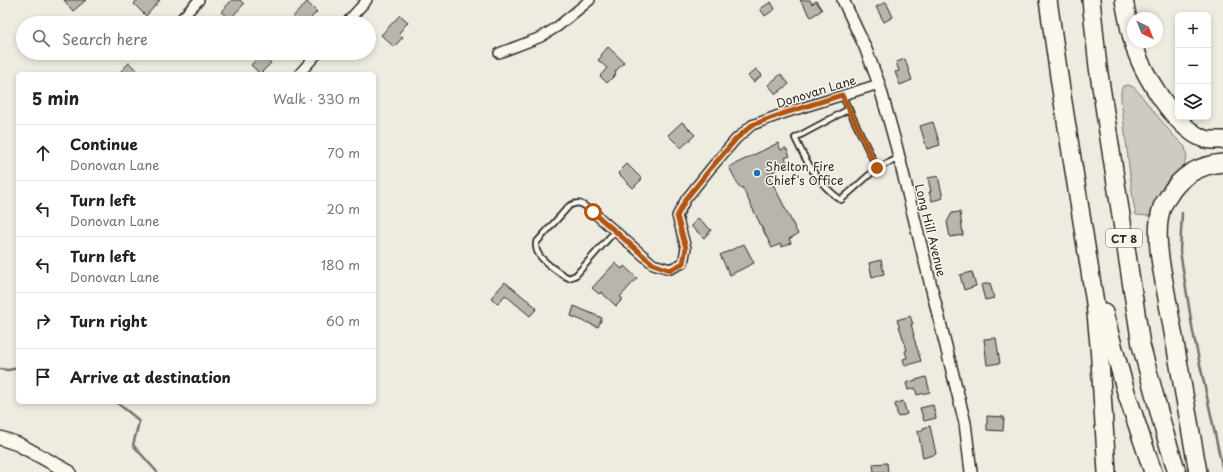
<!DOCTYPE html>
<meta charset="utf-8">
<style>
:root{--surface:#fff;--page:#f2f2f2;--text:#202124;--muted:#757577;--line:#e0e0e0}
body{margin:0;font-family:"Playpen Sans",sans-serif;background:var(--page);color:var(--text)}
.controls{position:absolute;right:12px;top:12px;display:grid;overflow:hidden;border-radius:6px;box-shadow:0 2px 6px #0003}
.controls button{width:36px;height:36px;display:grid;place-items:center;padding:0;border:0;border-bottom:1px solid var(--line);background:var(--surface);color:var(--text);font:20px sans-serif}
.compass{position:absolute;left:1127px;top:12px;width:36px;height:36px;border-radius:50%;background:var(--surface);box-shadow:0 2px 6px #0003;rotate:137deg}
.stop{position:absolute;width:12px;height:12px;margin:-9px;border:3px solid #b45309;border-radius:50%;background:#fff}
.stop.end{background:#b45309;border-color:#fff;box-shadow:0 1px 4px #0008}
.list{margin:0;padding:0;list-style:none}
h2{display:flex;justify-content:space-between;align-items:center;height:52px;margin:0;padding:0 16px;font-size:17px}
h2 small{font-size:13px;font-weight:400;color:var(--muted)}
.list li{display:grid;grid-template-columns:26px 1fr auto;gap:12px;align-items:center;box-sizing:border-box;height:56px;padding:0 16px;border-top:1px solid var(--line)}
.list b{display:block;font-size:15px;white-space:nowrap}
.list p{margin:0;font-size:13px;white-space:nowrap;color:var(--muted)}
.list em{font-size:13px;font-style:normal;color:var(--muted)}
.icon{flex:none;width:22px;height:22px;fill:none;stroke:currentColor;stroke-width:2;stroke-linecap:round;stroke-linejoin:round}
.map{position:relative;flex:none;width:1223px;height:472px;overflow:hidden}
.search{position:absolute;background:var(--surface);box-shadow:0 2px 6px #0003;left:16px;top:16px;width:360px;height:44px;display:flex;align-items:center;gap:10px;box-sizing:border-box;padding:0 14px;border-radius:22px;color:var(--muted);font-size:15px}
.panel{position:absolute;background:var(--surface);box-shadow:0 2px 6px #0003;left:16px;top:72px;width:360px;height:332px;border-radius:6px}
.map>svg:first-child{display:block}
.green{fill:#cecbc2;stroke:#7c7b76}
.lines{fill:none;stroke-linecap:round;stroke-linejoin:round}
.stream{stroke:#74726e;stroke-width:2.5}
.building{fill:#b8b5ae;stroke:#2b2b2b}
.service-casing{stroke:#2b2b2b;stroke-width:8}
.minor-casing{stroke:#2b2b2b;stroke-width:12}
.tertiary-casing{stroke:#2b2b2b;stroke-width:14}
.secondary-casing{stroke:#2b2b2b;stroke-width:16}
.motorway-casing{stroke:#2b2b2b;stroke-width:20}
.service{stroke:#fbf7ec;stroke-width:4.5}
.minor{stroke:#fbf7ec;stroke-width:9}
.tertiary{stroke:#fbf7ec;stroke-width:11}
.secondary{stroke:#fbf7ec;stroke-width:13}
.motorway{stroke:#fbf7ec;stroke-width:17}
.route{stroke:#b45309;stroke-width:5}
.poi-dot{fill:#1f6fb2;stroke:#fbf7ec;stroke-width:1.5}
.labels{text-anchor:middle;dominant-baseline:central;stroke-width:3;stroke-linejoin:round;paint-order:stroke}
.shield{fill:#fbf7ec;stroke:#696865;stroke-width:1}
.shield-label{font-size:11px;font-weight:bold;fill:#2b2b2b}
.street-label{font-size:12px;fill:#2b2b2b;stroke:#fbf7ec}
.poi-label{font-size:12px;fill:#2b2b2b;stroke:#fbf7ec;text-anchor:start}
</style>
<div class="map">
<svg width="1223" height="472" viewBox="0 0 1223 472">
<rect width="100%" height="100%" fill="#eeebe0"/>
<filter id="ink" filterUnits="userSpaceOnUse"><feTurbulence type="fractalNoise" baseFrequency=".025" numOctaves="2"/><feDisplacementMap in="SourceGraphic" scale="8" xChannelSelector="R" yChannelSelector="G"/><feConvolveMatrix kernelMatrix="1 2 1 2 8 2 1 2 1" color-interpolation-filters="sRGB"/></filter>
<g filter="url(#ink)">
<polygon class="green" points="1129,85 1135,88 1172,134 1185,147 1187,156 1184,165 1167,181 1155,202 1151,216 1136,215 1133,200 1121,99 1121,91 1123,86"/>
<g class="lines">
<g class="stream">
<polyline points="1182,213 1180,251 1193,332 1223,471"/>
<polyline points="0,369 8,370 18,368"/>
<polyline points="116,402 135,417 139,422 133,445 157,472"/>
</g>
</g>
<g class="building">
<polygon points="64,0 86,0 73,11"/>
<polygon points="137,0 160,0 146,16 134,4"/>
<polygon points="232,0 240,0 244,4 230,19 221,12"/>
<polygon points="800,0 810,0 812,4 816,1 822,10 811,17"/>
<polygon points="307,2 317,12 306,23 287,23"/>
<polygon points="771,2 775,9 765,16 760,9"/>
<polygon points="886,2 893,17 884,22 876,7"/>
<polygon points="400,15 408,22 399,33 403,37 394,47 381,35"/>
<polygon points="608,47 624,62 615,72 616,74 607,83 600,76 607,68 598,60 602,56 601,55"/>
<polygon points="263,53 276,53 268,61 271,63 260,74 251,65"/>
<polygon points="905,59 912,80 900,85 895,72 899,71 896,62"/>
<polygon points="129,63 141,74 118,74"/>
<polygon points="756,69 762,75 754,82 748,76"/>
<polygon points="781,74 789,84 776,94 768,85"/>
<polygon points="682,122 695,135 681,148 668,135"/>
<polygon points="933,122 940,145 927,149 920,126"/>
<polygon points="778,143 781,150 786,148 790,156 785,158 788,164 768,174 798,234 789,239 791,243 782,247 780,244 772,248 742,187 740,188 729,167"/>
<polygon points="627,164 642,179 633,188 618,173"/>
<polygon points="938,176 943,198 932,201 929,192 931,192 928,178"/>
<polygon points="960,212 963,235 950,237 947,222 952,213"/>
<polygon points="698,218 711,230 704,238 691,226"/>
<polygon points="744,244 754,263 730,275 720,255"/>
<polygon points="881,260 884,274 872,277 869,263"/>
<polygon points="615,263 622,269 624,266 637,278 620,297 623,299 616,306 601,292 599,294 592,288"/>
<polygon points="972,272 976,286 964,290 960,275"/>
<polygon points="505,282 537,308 530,316 505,295 498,304 491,298"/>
<polygon points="990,283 994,298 985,300 981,285"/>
<polygon points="574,306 602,318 598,327 571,316"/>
<polygon points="910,316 913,324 911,324 914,335 913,335 921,361 905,366 903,359 907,358 905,351 907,350 897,320"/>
<polygon points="996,338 1000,363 987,365 984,339"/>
<polygon points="926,377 930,392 917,395 915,388 908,390 906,383"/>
<polygon points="903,401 907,414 898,417 895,404"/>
<polygon points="933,405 936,418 924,421 920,408"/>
<polygon points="987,416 1004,417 1003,431 987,430"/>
<polygon points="930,426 936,454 923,458 918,431 923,430 923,428"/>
<polygon points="887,463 888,472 874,472 873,464"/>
</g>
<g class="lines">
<g class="service-casing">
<g id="service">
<polyline points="842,95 877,168 899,158"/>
<path d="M 849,109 L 795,138 C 807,163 818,184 841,200 L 877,168"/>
<path d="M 593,212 C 583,205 581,200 569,206 L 536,243 C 536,247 536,250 538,253 C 542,261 560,274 569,278 L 576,275 L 615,231"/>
</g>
</g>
<g class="minor-casing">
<g id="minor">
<polyline points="177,23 199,0"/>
<polyline points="346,23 367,0"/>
<polyline points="499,53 541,37 557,27 590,0"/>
<polyline points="299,74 318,53"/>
<polyline points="593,212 653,264 670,269 683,263 686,248 677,216 686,199 711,168 736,139 752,125 782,114 879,84"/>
</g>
</g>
<g class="tertiary-casing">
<polyline id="tertiary" points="843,0 865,47 879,84 896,145 965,423 971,472"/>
</g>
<g class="secondary-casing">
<polyline id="secondary" points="0,438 18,444 69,472"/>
</g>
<g class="motorway-casing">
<g id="motorway">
<polyline points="1048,0 1060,83 1095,303 1099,345 1107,472"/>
<polyline points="1091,0 1098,67 1141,345 1165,434 1177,472"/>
<path d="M 1124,0 C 1127,14 1129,29 1133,42 C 1141,71 1174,126 1202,138 C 1209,141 1216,140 1223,140"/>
<polyline points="1104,313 1126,392 1153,472"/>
<path d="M 1198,472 L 1161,265 C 1158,247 1156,225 1162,207 C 1163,204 1166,200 1168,197 C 1180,176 1199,165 1223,163"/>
</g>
</g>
<use href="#service" class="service"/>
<use href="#minor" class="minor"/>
<use href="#tertiary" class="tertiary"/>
<use href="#secondary" class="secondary"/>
<use href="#motorway" class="motorway"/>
</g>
</g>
<g class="lines" filter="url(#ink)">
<polyline class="route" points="593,212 653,264 670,270 683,263 686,248 677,216 686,199 711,168 736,139 752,125 782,114 842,95 877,168"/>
</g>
<circle class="poi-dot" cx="757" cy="173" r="4"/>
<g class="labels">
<rect class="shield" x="1106" y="229" width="36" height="18" rx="3"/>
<g class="shield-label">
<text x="1124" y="238">CT 8</text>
</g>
<g class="street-label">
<text transform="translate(816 91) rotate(-17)">Donovan Lane</text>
<text transform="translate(931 230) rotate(76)">Long Hill Avenue</text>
</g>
<g class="poi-label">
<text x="765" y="166">Shelton Fire<tspan x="765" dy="14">Chief's Office</tspan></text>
</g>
</g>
</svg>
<div class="controls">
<button>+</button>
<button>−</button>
<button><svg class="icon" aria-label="layers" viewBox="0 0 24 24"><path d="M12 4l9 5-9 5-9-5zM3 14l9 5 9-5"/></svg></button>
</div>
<svg class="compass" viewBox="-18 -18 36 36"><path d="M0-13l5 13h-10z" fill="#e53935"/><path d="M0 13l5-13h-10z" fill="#757577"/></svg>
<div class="stop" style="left:593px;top:212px"></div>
<div class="stop end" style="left:877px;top:168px"></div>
<div class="search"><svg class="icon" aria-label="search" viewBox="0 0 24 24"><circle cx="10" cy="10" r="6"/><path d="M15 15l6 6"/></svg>Search here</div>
<section class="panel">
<h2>5 min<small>Walk · 330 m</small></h2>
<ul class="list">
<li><svg class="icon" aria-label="ahead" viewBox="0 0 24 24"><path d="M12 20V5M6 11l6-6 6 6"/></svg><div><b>Continue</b><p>Donovan Lane</p></div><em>70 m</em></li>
<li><svg class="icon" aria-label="left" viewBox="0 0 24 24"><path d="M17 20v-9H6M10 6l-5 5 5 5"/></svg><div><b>Turn left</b><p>Donovan Lane</p></div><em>20 m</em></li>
<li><svg class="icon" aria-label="left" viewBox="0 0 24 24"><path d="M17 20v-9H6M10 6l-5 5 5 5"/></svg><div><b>Turn left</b><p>Donovan Lane</p></div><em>180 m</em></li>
<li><svg class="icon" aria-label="right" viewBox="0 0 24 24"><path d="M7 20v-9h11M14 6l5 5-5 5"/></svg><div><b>Turn right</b></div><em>60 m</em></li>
<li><svg class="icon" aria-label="arrive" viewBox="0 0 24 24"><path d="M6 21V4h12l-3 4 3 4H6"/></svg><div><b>Arrive at destination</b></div></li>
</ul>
</section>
</div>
